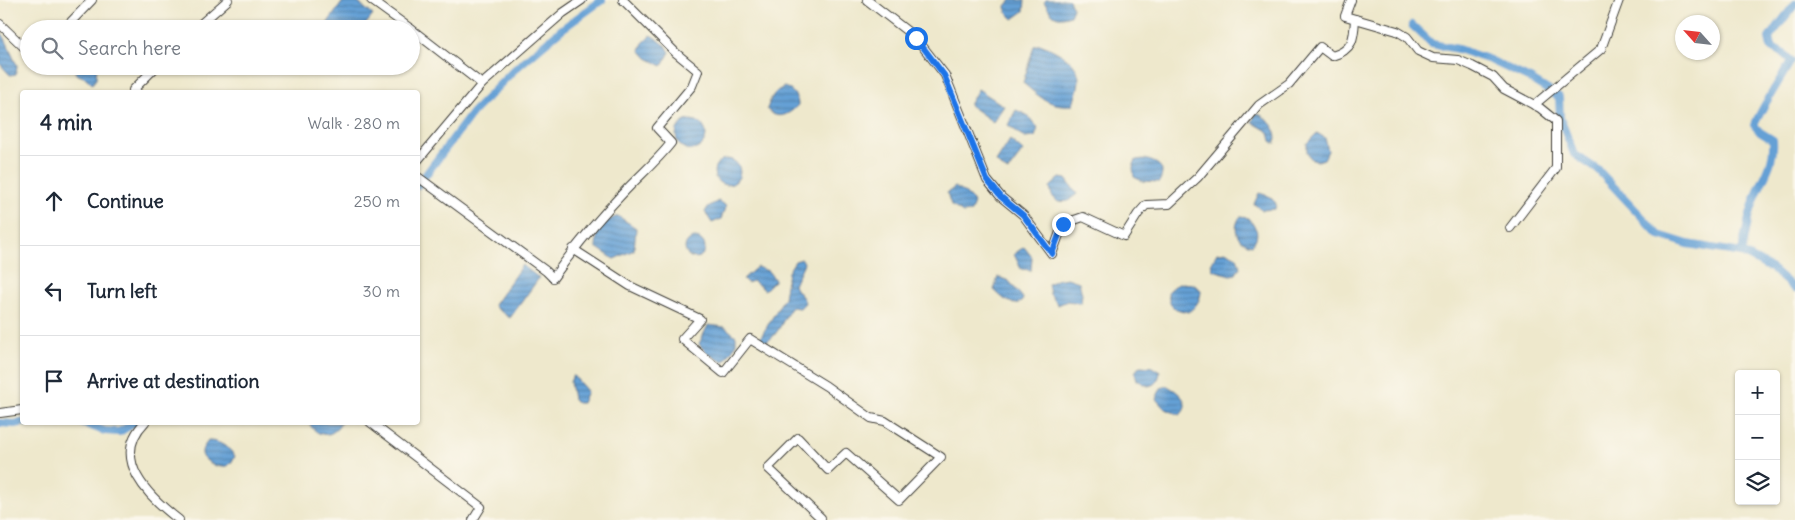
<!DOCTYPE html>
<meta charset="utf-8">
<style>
:root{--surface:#fff;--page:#f2f2f3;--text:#1f2937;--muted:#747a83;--line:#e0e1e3}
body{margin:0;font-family:Delius,sans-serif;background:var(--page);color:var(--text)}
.controls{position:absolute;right:15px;bottom:15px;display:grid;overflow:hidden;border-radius:5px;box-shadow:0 1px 4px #0004}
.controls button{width:45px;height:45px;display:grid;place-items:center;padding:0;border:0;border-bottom:1px solid var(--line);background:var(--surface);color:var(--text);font:25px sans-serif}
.compass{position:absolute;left:1675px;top:15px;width:45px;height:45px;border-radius:50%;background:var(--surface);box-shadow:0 1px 4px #0004;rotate:297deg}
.stop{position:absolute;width:15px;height:15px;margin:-11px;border:4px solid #1a73e8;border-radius:50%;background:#fff}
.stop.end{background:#1a73e8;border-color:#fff;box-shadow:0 1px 5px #0008}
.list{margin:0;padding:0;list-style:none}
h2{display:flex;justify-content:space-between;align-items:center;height:65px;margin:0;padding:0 20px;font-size:21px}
h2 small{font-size:16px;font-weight:400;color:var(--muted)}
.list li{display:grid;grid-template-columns:32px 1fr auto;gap:15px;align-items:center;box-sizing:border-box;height:90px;padding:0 20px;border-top:1px solid var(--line)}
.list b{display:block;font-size:19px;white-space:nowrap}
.list em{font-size:16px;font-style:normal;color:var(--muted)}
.icon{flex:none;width:28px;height:28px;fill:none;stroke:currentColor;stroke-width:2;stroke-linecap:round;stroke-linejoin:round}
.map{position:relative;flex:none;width:1795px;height:520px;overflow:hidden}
.search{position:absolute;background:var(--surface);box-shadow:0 1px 4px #0004;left:20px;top:20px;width:400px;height:55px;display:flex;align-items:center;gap:12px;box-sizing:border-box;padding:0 18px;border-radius:28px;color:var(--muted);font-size:19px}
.panel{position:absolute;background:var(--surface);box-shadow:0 1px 4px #0004;left:20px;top:90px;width:400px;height:335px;border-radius:5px}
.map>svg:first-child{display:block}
.water{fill:url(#water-rules);stroke:#405e78}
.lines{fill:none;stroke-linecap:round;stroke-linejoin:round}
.canal{stroke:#65a0d5;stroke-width:8}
.minor-casing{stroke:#3c3b36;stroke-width:10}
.minor{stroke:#fff;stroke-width:8}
.route{stroke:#1a73e8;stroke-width:6}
</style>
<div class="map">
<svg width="1795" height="520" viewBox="0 0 1795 520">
<defs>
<pattern id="water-rules" width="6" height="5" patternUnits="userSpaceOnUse" patternTransform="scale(1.25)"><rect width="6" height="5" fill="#65a0d5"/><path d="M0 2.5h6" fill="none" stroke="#5282ac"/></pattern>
</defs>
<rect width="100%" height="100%" fill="#fbf7ec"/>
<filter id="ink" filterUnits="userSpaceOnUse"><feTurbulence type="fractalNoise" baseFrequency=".02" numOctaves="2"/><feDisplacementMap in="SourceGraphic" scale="10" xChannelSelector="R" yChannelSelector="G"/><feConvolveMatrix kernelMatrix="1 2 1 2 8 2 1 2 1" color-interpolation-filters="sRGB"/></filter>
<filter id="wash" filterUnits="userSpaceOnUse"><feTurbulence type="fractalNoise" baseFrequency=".0096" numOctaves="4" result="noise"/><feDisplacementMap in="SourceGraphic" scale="20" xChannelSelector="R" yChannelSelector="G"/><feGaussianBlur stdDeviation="1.12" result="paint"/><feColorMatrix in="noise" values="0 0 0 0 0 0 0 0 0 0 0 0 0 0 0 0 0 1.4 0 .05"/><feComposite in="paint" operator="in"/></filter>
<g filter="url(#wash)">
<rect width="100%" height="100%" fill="#eee8cc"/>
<g class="water">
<polygon points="344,0 355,0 373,15 362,29 325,29 324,28"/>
<polygon points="1011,0 1025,0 1024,11 1013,19 1007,13 1006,6"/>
<path d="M 1046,0 L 1069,0 L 1073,8 L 1070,15 C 1054,21 1052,14 1044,2 Z"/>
<path d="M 0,31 C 7,38 11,55 17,65 L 16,74 L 10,75 L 0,64 Z"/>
<polygon points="651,35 665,45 670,52 662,66 647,58 640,50 643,43"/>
<path d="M 1040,44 C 1054,50 1078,60 1079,79 C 1079,87 1075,97 1073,105 C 1049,107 1040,97 1023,83 L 1034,46 Z"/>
<polygon points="73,66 97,66 96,79 92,84 86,78 76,74"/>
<path d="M 784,87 C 792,89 798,97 798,105 C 789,115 777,121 767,109 C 771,98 773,92 784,87 Z"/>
<polygon points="978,89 1004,106 993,122 969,105"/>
<polygon points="1016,110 1027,115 1038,128 1035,137 1025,138 1008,125"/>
<path d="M 1256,113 C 1269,118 1279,130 1275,144 L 1271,141 L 1269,132 L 1252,122 Z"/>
<circle cx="691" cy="135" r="15"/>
<polygon points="1317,133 1325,138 1328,151 1324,159 1318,161 1312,160 1307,152 1307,143"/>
<polygon points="1010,140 1023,151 1008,171 1001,167 996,162"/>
<circle cx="727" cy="172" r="13"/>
<path d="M 1145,159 C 1158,163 1167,167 1159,182 L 1142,181 L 1134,177 L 1133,167 L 1136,160 Z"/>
<polygon points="1060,178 1066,179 1077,194 1068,201 1058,202 1052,196 1050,187"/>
<polygon points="955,187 965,193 974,202 971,212 963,213 951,205 947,193"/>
<polygon points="1259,193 1269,196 1276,203 1275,209 1262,210 1254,204"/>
<polygon points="718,201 726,206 721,219 712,223 705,212 708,207"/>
<polygon points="618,216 636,228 634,250 614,259 596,247 598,225"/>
<path d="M 1240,217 L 1248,218 C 1256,228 1261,233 1252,245 C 1237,242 1232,229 1240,217 Z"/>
<circle cx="695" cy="248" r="10"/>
<polygon points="1024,247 1032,257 1031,270 1021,269 1014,254"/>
<polygon points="1227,252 1237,257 1240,267 1236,274 1230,275 1213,270 1211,264 1217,253"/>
<path d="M 802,259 L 804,263 L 794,285 C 796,292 804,296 805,303 L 800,308 L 792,307 C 782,319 780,334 766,342 L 759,340 L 784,298 L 788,272 L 795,261 Z"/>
<polygon points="522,265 539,278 510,318 496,308 494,305"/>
<polygon points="757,267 768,271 775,280 765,290 753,281 747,283 743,279"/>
<polygon points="998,277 1009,281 1023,298 1022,302 1014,304 1004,299 994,290"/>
<polygon points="1067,278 1079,282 1082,294 1081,303 1067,301 1058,305 1050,294 1048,284 1056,280"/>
<path d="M 1182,283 L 1193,284 L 1201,290 C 1201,300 1196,306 1189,312 C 1173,309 1169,308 1168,291 L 1174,286 Z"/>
<path d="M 708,325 L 725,327 L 736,336 L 736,345 L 724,362 C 713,357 706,354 699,344 Z"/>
<path d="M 1140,366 L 1152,367 L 1160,372 C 1159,379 1156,385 1148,386 L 1137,380 L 1135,372 Z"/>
<polygon points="573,375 587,391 582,403 577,403 573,399 570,382"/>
<path d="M 1167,386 C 1178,391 1193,403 1180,415 L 1165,409 L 1156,399 L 1161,388 Z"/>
<path d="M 309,423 L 341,423 C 333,438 317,438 309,423 Z"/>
<path d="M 208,441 C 220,441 228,447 235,456 C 233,460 231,464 227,466 C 220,470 201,461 202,452 C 202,448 206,444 208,441 Z"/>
</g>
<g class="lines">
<g class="canal">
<polyline points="1412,25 1432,44 1458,49 1490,60 1530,79 1559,97 1560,118 1574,154 1598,170 1659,235 1688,244 1742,253 1772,269 1795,289"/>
<polyline points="418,185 473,112 514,70 562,29 602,0"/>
<path d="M 1742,253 C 1745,235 1748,216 1755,199 C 1762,178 1775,165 1773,140 L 1760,132 L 1754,125 L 1764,106 L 1791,61 L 1784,54 L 1771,47 L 1769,38 L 1795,4"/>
<polyline points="79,422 105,431 119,432 136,422"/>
<polyline points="0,423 14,424 28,422"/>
</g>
</g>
</g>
<g filter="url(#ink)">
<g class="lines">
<g class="minor-casing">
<g id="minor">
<polyline points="371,0 411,29"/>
<path d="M 867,0 L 916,38 L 945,75 L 987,180 L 1001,197 L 1023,215 L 1052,254 L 1063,224 L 1083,217 L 1124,236 L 1138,214 L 1146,205 L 1169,204 L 1198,177 L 1259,105 L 1289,84 L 1320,47 L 1332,56 C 1353,50 1354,39 1355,19"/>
<polyline points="1351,0 1345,16 1397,31 1407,37 1418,51 1433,58 1458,60 1472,66 1493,77 1504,89 1540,108 1556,121 1556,168 1510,228"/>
<polyline points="0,24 29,52"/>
<polyline points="64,29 92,0"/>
<polyline points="195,29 228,0"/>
<polyline points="411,29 482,84"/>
<polyline points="137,92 133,90 157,66"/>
<polyline points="1534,105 1601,49 1619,0"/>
<polyline points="418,160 482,84 563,13 582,0"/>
<path d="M 418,177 L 546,271 L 553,278 C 575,247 598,219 625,191 C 640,175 657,161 671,143 L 657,128 L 692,86 L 698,71 L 676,53 L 623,0"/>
<polyline points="573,249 630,286 700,319 682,339 723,373 750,339 826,386 871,418 885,421 941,457 899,500 846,453 828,470 798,438 768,468 821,518"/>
<polyline points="0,413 22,410"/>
<path d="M 145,422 C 109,459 149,497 179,520"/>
<polyline points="370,422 481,507 473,520"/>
</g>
</g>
<use href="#minor" class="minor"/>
</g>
</g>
<g class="lines" filter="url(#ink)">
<polyline class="route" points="916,38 944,75 987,180 1001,197 1023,215 1052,254 1063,224"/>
</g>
</svg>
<div class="controls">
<button>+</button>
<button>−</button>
<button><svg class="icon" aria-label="layers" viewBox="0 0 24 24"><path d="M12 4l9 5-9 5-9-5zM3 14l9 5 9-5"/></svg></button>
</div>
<svg class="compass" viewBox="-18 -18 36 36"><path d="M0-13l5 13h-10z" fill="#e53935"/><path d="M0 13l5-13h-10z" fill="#747a83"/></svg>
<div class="stop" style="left:916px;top:38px"></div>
<div class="stop end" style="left:1063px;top:224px"></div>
<div class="search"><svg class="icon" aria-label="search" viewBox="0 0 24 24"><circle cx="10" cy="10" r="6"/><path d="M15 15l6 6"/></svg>Search here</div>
<section class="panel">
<h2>4 min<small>Walk · 280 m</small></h2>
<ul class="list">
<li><svg class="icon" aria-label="ahead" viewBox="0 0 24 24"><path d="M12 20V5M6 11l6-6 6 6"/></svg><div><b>Continue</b></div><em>250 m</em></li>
<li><svg class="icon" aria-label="left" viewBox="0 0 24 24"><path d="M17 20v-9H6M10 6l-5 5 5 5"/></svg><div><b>Turn left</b></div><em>30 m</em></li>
<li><svg class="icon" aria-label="arrive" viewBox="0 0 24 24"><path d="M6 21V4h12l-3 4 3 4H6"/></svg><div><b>Arrive at destination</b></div></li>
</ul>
</section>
</div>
